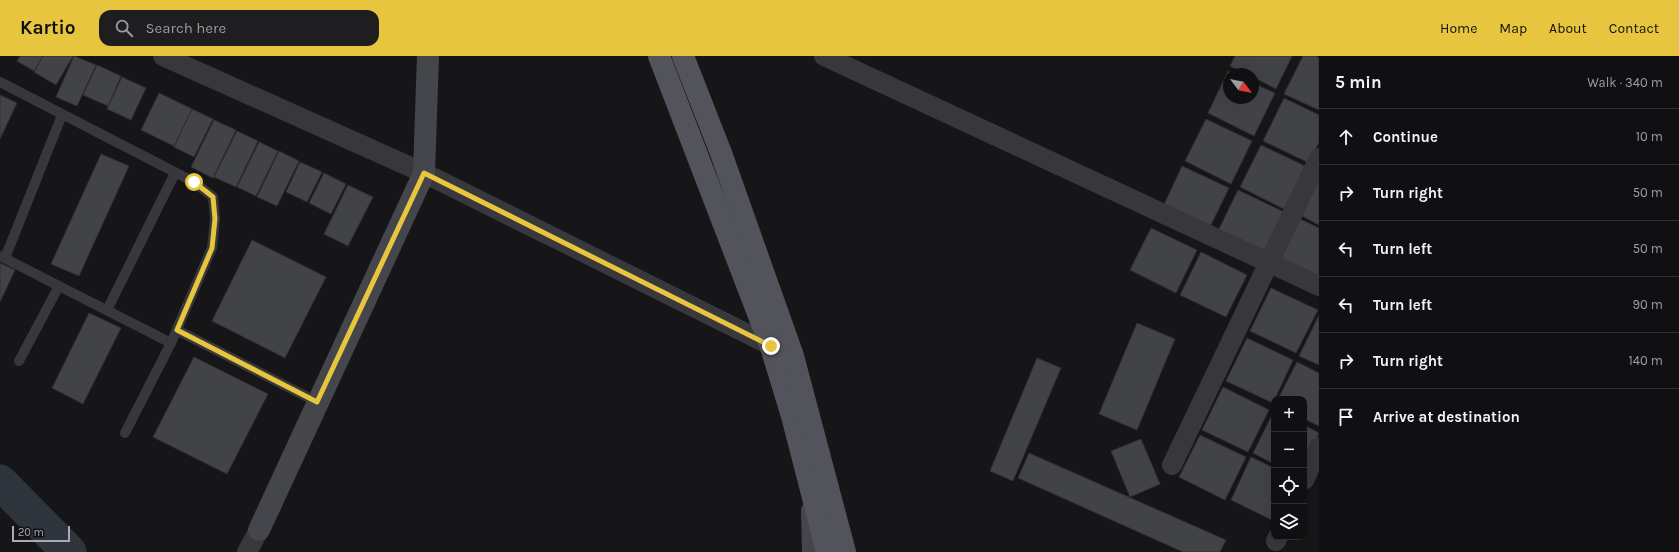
<!DOCTYPE html>
<meta charset="utf-8">
<style>
:root{--surface:#101012;--page:#1e1e20;--text:#f1f3f6;--muted:#9c9d9f;--line:#303032;--accent:#e8c53e}
body{margin:0;font-family:Karla,sans-serif;background:var(--page);color:var(--text)}
.controls{position:absolute;right:12px;bottom:12px;display:grid;overflow:hidden;border-radius:8px;box-shadow:0 4px 16px #0002}
.controls button{width:36px;height:36px;display:grid;place-items:center;padding:0;border:0;border-bottom:1px solid var(--line);background:var(--surface);color:var(--text);font:20px sans-serif}
.compass{position:absolute;left:1223px;top:12px;width:36px;height:36px;border-radius:50%;background:var(--surface);box-shadow:0 4px 16px #0002;rotate:122deg}
.scale{position:absolute;left:12px;bottom:10px;width:58px;box-sizing:border-box;padding-left:4px;border:2px solid #a8abb7;border-top:0;font-size:11px;line-height:14px;white-space:nowrap;color:#a8abb7;-webkit-text-stroke:3px #111113;paint-order:stroke}
.stop{position:absolute;width:12px;height:12px;margin:-9px;border:3px solid #e8c53e;border-radius:50%;background:#fff}
.stop.end{background:#e8c53e;border-color:#fff;box-shadow:0 1px 4px #0008}
.list{margin:0;padding:0;list-style:none}
h2{display:flex;justify-content:space-between;align-items:center;height:52px;margin:0;padding:0 16px;font-size:17px}
h2 small{font-size:13px;font-weight:400;color:var(--muted)}
.list li{display:grid;grid-template-columns:26px 1fr auto;gap:12px;align-items:center;box-sizing:border-box;height:56px;padding:0 16px;border-top:1px solid var(--line)}
.list b{display:block;font-size:15px;white-space:nowrap}
.list em{font-size:13px;font-style:normal;color:var(--muted)}
.icon{flex:none;width:22px;height:22px;fill:none;stroke:currentColor;stroke-width:2;stroke-linecap:round;stroke-linejoin:round}
.map{position:relative;flex:none;width:1319px;height:496px;overflow:hidden}
header{display:flex;align-items:center;gap:24px;box-sizing:border-box;height:56px;padding:0 20px;background:var(--accent);color:#111}
header strong{font-size:19px}
nav{display:flex;gap:22px;margin-inline-start:auto;font-size:14px}
.search{width:280px;height:36px;background:var(--page);display:flex;align-items:center;gap:10px;box-sizing:border-box;padding:0 14px;border-radius:12px;color:var(--muted);font-size:15px}
main{display:flex}
aside{flex:1;background:var(--surface)}
.map>svg:first-child{display:block}
.lines{fill:none;stroke-linecap:round;stroke-linejoin:round}
.river{stroke:#2f353d;stroke-width:35}
.building{fill:#424347;stroke:#303033}
.lane{stroke:#37373c;stroke-width:10}
.street{stroke:#37373c;stroke-width:20}
.secondary{stroke:#45464c;stroke-width:22}
.primary{stroke:#53545b;stroke-width:22}
.route{stroke:#e8c53e;stroke-width:5}
</style>
<header>
<strong>Kartio</strong>
<div class="search"><svg class="icon" aria-label="search" viewBox="0 0 24 24"><circle cx="10" cy="10" r="6"/><path d="M15 15l6 6"/></svg>Search here</div>
<nav><a>Home</a><a>Map</a><a>About</a><a>Contact</a></nav>
</header>
<main>
<div class="map">
<svg width="1319" height="496" viewBox="0 0 1319 496">
<rect width="100%" height="100%" fill="#161618"/>
<g class="lines">
<polyline class="river" points="0,426 69,496"/>
</g>
<g class="building">
<polygon points="20,0 43,0 34,15 17,5"/>
<polygon points="43,0 73,0 56,29 34,16"/>
<polygon points="74,0 96,9 77,50 56,41"/>
<polygon points="1235,0 1292,0 1276,33 1253,21 1253,18 1246,18 1230,10"/>
<polygon points="1303,0 1316,0 1319,2 1319,54 1284,38"/>
<polygon points="97,9 121,20 108,50 83,39"/>
<polygon points="1228,15 1235,18 1229,18 1229,42 1253,42 1253,27 1275,37 1254,80 1208,57"/>
<polygon points="122,21 146,32 131,64 107,53"/>
<polygon points="159,37 192,53 174,90 141,74"/>
<polygon points="0,39 17,47 0,83"/>
<polygon points="1284,42 1319,59 1319,86 1309,107 1263,85"/>
<polygon points="192,53 213,63 194,101 174,91"/>
<polygon points="1206,63 1252,85 1231,128 1185,105"/>
<polygon points="214,64 236,74 213,122 191,111"/>
<polygon points="237,75 258,85 236,131 214,121"/>
<polygon points="259,86 278,95 256,140 237,131"/>
<polygon points="1261,89 1307,111 1286,154 1240,131"/>
<polygon points="279,95 299,105 277,150 257,141"/>
<polygon points="101,98 129,110 79,220 51,208"/>
<polygon points="300,106 322,116 307,146 286,136"/>
<polygon points="1182,110 1229,132 1208,175 1162,153"/>
<polygon points="1319,116 1319,169 1298,158"/>
<polygon points="324,117 346,128 331,158 309,147"/>
<polygon points="348,129 373,141 348,190 324,178"/>
<polygon points="1238,134 1284,156 1263,199 1217,177"/>
<polygon points="1296,161 1319,172 1319,225 1276,204"/>
<polygon points="1151,172 1197,194 1176,237 1130,214"/>
<polygon points="252,184 326,221 285,302 212,265"/>
<polygon points="1201,196 1247,219 1226,261 1180,239"/>
<polygon points="0,207 15,214 0,246"/>
<polygon points="1271,232 1318,254 1296,297 1250,275"/>
<polygon points="89,257 121,272 83,348 52,332"/>
<polygon points="1319,259 1319,309 1299,300"/>
<polygon points="1137,267 1175,283 1137,374 1099,358"/>
<polygon points="1247,282 1293,304 1273,347 1226,325"/>
<polygon points="194,301 268,338 227,418 153,381"/>
<polygon points="1037,302 1061,312 1013,425 990,415"/>
<polygon points="1297,306 1319,317 1319,370 1304,363 1304,343 1278,343"/>
<polygon points="1223,331 1269,354 1248,396 1202,374"/>
<polygon points="1274,355 1274,408 1253,397"/>
<polygon points="1304,369 1319,377 1304,409"/>
<polygon points="1200,379 1246,401 1225,444 1179,421"/>
<polygon points="1141,383 1160,428 1130,441 1111,395"/>
<polygon points="1029,397 1226,484 1220,496 1183,496 1018,422"/>
<polygon points="1251,401 1274,412 1274,465 1231,444"/>
</g>
<g class="lines">
<g class="lane">
<polyline points="0,26 194,126 213,141 215,163 212,192 171,287 0,200"/>
<polyline points="5,202 62,59"/>
<polyline points="107,254 175,117"/>
<polyline points="177,274 317,346"/>
<polyline points="19,305 59,230"/>
<polyline points="125,377 171,287"/>
</g>
<g class="street">
<polyline points="163,0 424,117 780,294"/>
<polyline points="824,0 1319,230"/>
<polyline points="1172,409 1319,102"/>
<polyline points="1304,424 1319,391"/>
<polyline points="1276,485 1278,481"/>
<polyline points="247,496 259,474"/>
</g>
<g class="secondary">
<polyline points="812,455 813,496"/>
<polyline points="259,474 424,117 428,0"/>
</g>
<g class="primary">
<polyline points="659,0 771,291 792,360 827,496"/>
<polyline points="683,0 721,97 793,300 845,496"/>
</g>
</g>
<g class="lines">
<polyline class="route" points="194,126 213,141 215,163 212,192 177,274 317,346 424,117 771,290"/>
</g>
</svg>
<div class="controls">
<button>+</button>
<button>−</button>
<button><svg class="icon" aria-label="locate" viewBox="0 0 24 24"><circle cx="12" cy="12" r="6"/><path d="M12 2v4M12 18v4M2 12h4M18 12h4"/></svg></button>
<button><svg class="icon" aria-label="layers" viewBox="0 0 24 24"><path d="M12 4l9 5-9 5-9-5zM3 14l9 5 9-5"/></svg></button>
</div>
<svg class="compass" viewBox="-18 -18 36 36"><path d="M0-13l5 13h-10z" fill="#e53935"/><path d="M0 13l5-13h-10z" fill="#9c9d9f"/></svg>
<div class="scale">20 m</div>
<div class="stop" style="left:194px;top:126px"></div>
<div class="stop end" style="left:771px;top:290px"></div>
</div>
<aside>
<h2>5 min<small>Walk · 340 m</small></h2>
<ul class="list">
<li><svg class="icon" aria-label="ahead" viewBox="0 0 24 24"><path d="M12 20V5M6 11l6-6 6 6"/></svg><div><b>Continue</b></div><em>10 m</em></li>
<li><svg class="icon" aria-label="right" viewBox="0 0 24 24"><path d="M7 20v-9h11M14 6l5 5-5 5"/></svg><div><b>Turn right</b></div><em>50 m</em></li>
<li><svg class="icon" aria-label="left" viewBox="0 0 24 24"><path d="M17 20v-9H6M10 6l-5 5 5 5"/></svg><div><b>Turn left</b></div><em>50 m</em></li>
<li><svg class="icon" aria-label="left" viewBox="0 0 24 24"><path d="M17 20v-9H6M10 6l-5 5 5 5"/></svg><div><b>Turn left</b></div><em>90 m</em></li>
<li><svg class="icon" aria-label="right" viewBox="0 0 24 24"><path d="M7 20v-9h11M14 6l5 5-5 5"/></svg><div><b>Turn right</b></div><em>140 m</em></li>
<li><svg class="icon" aria-label="arrive" viewBox="0 0 24 24"><path d="M6 21V4h12l-3 4 3 4H6"/></svg><div><b>Arrive at destination</b></div></li>
</ul>
</aside>
</main>
